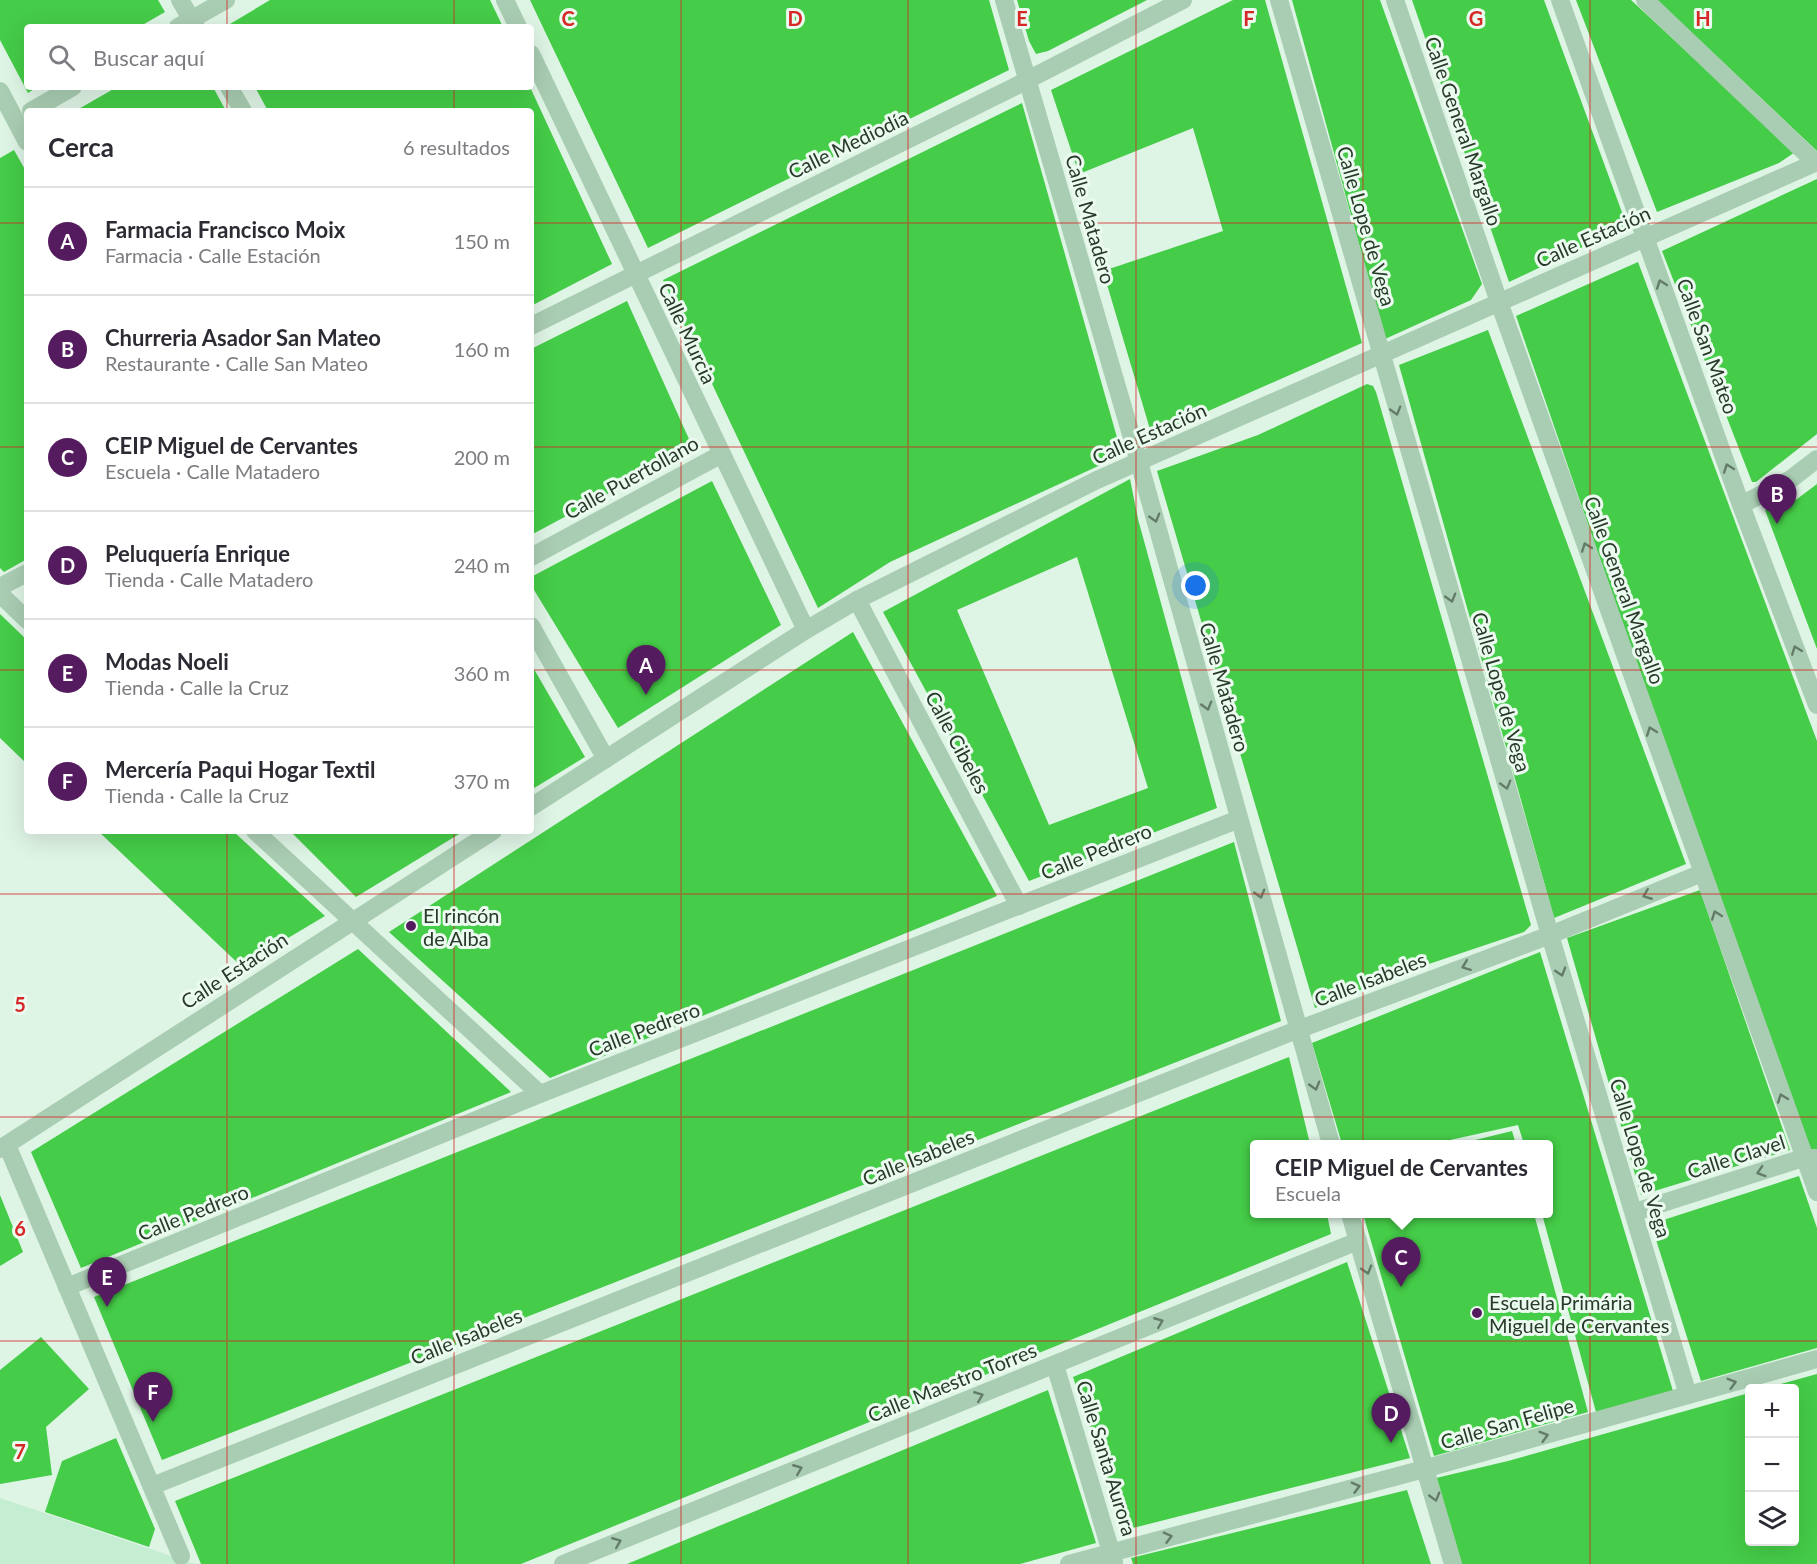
<!DOCTYPE html>
<html lang="es">
<meta charset="utf-8">
<style>
:root{--surface:#fff;--page:#f2f2f3;--text:#2b2b33;--muted:#7c7c81;--line:#e1e1e2;--accent:#541c5e}
body{margin:0;font-family:Lato,sans-serif;background:var(--page);color:var(--text)}
.controls{position:absolute;right:18px;bottom:18px;display:grid;overflow:hidden;border-radius:6px;box-shadow:0 6px 24px #0002}
.controls button{width:54px;height:54px;display:grid;place-items:center;padding:0;border:0;border-bottom:2px solid var(--line);background:var(--surface);color:var(--text);font:30px sans-serif}
.you{position:absolute;left:1196px;top:586px;width:21px;height:21px;margin:-15px;border:4px solid #fff;border-radius:50%;background:#1a73e8;box-shadow:0 0 0 9px #1a73e833}
.badge{display:grid;place-items:center;width:39px;height:39px;border-radius:50%;background:var(--accent);color:#fff;font-size:20px;font-weight:700}
.pin{position:absolute;translate:-50% -50px;filter:drop-shadow(0 2px 3px #0008)}
.pin::after{content:'';position:absolute;top:32px;width:21px;height:18px;background:inherit;clip-path:polygon(0 0,100% 0,50% 100%)}
.popup{position:absolute;left:1250px;top:1140px;width:303px;height:78px;box-sizing:border-box;display:grid;place-content:center;border-radius:6px;background:var(--surface);filter:drop-shadow(0 2px 4px #0005);font-size:20px;white-space:nowrap;color:var(--muted)}
.popup b{font-size:22px;color:var(--text)}
.popup::after{content:'';position:absolute;left:50%;top:100%;margin-left:-12px;border:12px solid transparent;border-top-color:var(--surface)}
.list{margin:0;padding:0;list-style:none}
h2{display:flex;justify-content:space-between;align-items:center;height:78px;margin:0;padding:0 24px;font-size:26px}
h2 small{font-size:20px;font-weight:400;color:var(--muted)}
.list li{display:grid;grid-template-columns:39px 1fr auto;gap:18px;align-items:center;box-sizing:border-box;height:108px;padding:0 24px;border-top:2px solid var(--line)}
.list b{display:block;font-size:22px;white-space:nowrap}
.list p{margin:0;font-size:20px;white-space:nowrap;color:var(--muted)}
.list em{font-size:20px;font-style:normal;color:var(--muted)}
.icon{flex:none;width:33px;height:33px;fill:none;stroke:currentColor;stroke-width:2;stroke-linecap:round;stroke-linejoin:round}
.map{position:relative;flex:none;width:1817px;height:1564px;overflow:hidden}
.search{position:absolute;background:var(--surface);box-shadow:0 6px 24px #0002;left:24px;top:24px;width:510px;height:66px;display:flex;align-items:center;gap:15px;box-sizing:border-box;padding:0 21px;border-radius:6px;color:var(--muted);font-size:22px}
.panel{position:absolute;background:var(--surface);box-shadow:0 6px 24px #0002;left:24px;top:108px;width:510px;height:726px;border-radius:6px}
.map>svg:first-child{display:block}
.plaza{fill:#c5edd2}
.building{fill:#45cc48;fill-rule:evenodd}
.lines{fill:none;stroke-linecap:round;stroke-linejoin:round}
.street{stroke:#a9cdb2;stroke-width:18}
.oneway{stroke:#637c68}
.grid{fill:none;stroke:#d62828;stroke-width:1.5;stroke-opacity:0.55}
.poi-dot{fill:#541c5e;stroke:#ebfbf0;stroke-width:2}
.labels{text-anchor:middle;dominant-baseline:central;stroke-width:6;stroke-linejoin:round;paint-order:stroke}
.street-label{font-size:20px;fill:#293a2b;stroke:#ebfbf0}
.poi-label{font-size:20px;fill:#293a2b;stroke:#ebfbf0;text-anchor:start}
.grid-label{font-size:20px;text-anchor:middle;font-weight:bold;fill:#d62828;stroke:#ebfbf0;stroke-width:6;stroke-linejoin:round;paint-order:stroke}
</style>
<div class="map">
<svg width="1817" height="1564" viewBox="0 0 1817 1564">
<rect width="100%" height="100%" fill="#def4e5"/>
<polygon class="plaza" points="0,1498 195,1564 0,1564"/>
<g class="building">
<polygon points="0,0 158,0 165,12 139,27 27,27 27,87 37,87 28,93 0,40"/>
<polygon points="270,0 490,0 503,27 225,27"/>
<polygon points="530,0 989,0 1009,70 648,248"/>
<polygon points="1017,0 1147,0 1048,51 1036,54 1029,41"/>
<polygon points="1233,0 1265,0 1362,343 1152,436 1103,271 1223,231 1193,128 1079,174 1051,90"/>
<polygon points="1292,0 1380,0 1482,284 1471,300 1385,339"/>
<polygon points="1412,0 1544,0 1627,226 1509,282"/>
<polygon points="1576,0 1631,0 1795,152 1779,163 1657,212"/>
<polygon points="1657,0 1817,0 1817,151"/>
<polygon points="117,87 213,87 226,111 75,111"/>
<polygon points="255,87 530,87 612,264 531,306 531,111 268,111"/>
<polygon points="1022,103 1122,455 890,562 818,608 663,280"/>
<polygon points="14,150 27,173 27,559 4,572 0,568 0,158"/>
<polygon points="1817,179 1817,434 1756,482 1752,482 1662,251"/>
<polygon points="1638,262 1817,741 1817,1151 1811,1151 1802,1143 1516,316"/>
<polygon points="627,301 693,448 531,535 531,349"/>
<polygon points="1488,330 1686,864 1554,918 1399,365"/>
<polygon points="1367,384 1373,386 1376,392 1531,925 1524,932 1414,969 1315,1008 1157,471 1258,435"/>
<path d="M 1130,479 L 1138,519 L 1217,808 L 1029,881 L 883,612 ZM 1077,557 L 1148,788 L 1049,825 L 957,610 Z"/>
<polygon points="712,481 781,625 618,728 531,585 531,577"/>
<polygon points="1817,484 1817,649 1765,510 1797,499"/>
<polygon points="0,614 27,640 27,764 0,738"/>
<polygon points="853,632 997,896 550,1078 389,932"/>
<polygon points="531,664 585,757 531,790"/>
<polygon points="98,831 233,831 325,916 241,966"/>
<polygon points="290,831 464,831 356,897"/>
<polygon points="1234,842 1281,1021 162,1460 94,1297"/>
<polygon points="1700,890 1790,1150 1641,1195 1567,938"/>
<polygon points="358,949 511,1092 81,1268 31,1152"/>
<polygon points="1540,952 1673,1391 1596,1412 1542,1214 1548,1214 1548,1144 1524,1144 1518,1125 1432,1144 1342,1144 1312,1043"/>
<polygon points="1289,1057 1310,1144 1254,1144 1254,1214 1327,1214 1331,1234 521,1564 201,1564 175,1501"/>
<polygon points="1512,1131 1516,1144 1459,1144"/>
<polygon points="1799,1176 1817,1228 1817,1348 1701,1381 1651,1224"/>
<polygon points="0,1195 23,1252 0,1266"/>
<polygon points="1363,1214 1534,1214 1588,1412 1434,1456"/>
<polygon points="1347,1262 1410,1458 1125,1530 1073,1377"/>
<polygon points="41,1337 89,1389 46,1427 52,1475 0,1484 0,1370"/>
<polygon points="1817,1374 1817,1564 1460,1564 1436,1478 1508,1461 1749,1393 1749,1542 1794,1542 1794,1388 1766,1388"/>
<polygon points="1048,1390 1096,1543 1020,1564 627,1564"/>
<polygon points="116,1438 155,1529 149,1547 45,1512 62,1461"/>
<polygon points="1407,1490 1431,1564 1133,1564 1131,1558"/>
</g>
<g class="lines">
<g class="street">
<polyline points="180,0 196,27"/>
<polyline points="505,0 518,27"/>
<polyline points="1004,0 1139,462 1331,1144"/>
<polyline points="1279,0 1550,935 1688,1395"/>
<polyline points="1395,0 1499,302 1817,1192"/>
<polyline points="1560,0 1741,505 1817,705"/>
<polyline points="1645,0 1815,162"/>
<polyline points="178,27 226,0"/>
<polyline points="531,54 806,630"/>
<polyline points="229,87 243,111"/>
<polyline points="0,91 27,142"/>
<polyline points="31,111 73,87"/>
<polyline points="531,326 1014,87 1183,0"/>
<polyline points="1741,505 1791,479 1817,459"/>
<polyline points="531,557 720,455"/>
<polyline points="0,587 27,573"/>
<polyline points="0,594 27,620"/>
<polyline points="857,600 1019,906"/>
<polyline points="531,626 606,759"/>
<polyline points="531,807 806,630 857,600 1097,480 1817,162"/>
<polyline points="255,831 540,1094"/>
<polyline points="7,1145 181,1556"/>
<polyline points="0,1149 493,831"/>
<polyline points="1635,1212 1803,1158 1817,1158"/>
<polyline points="1350,1214 1453,1564"/>
<polyline points="67,1287 540,1094 1239,819"/>
<polyline points="1055,1365 1114,1562"/>
<polyline points="152,1486 1284,1035 1550,935 1702,873"/>
<polyline points="563,1564 1358,1241"/>
<polyline points="1069,1564 1413,1472 1817,1359"/>
</g>
</g>
<defs><path id="oneway-chevron" d="M-2-3.5L2.5 0L-2 3.5" fill="none" stroke-width="1.6" stroke-linecap="round" stroke-linejoin="round" transform="scale(1.5)"/></defs>
<g class="oneway">
<use href="#oneway-chevron" transform="translate(1661 284) rotate(-110)"/>
<use href="#oneway-chevron" transform="translate(1396 411) rotate(74)"/>
<use href="#oneway-chevron" transform="translate(1728 468) rotate(-110)"/>
<use href="#oneway-chevron" transform="translate(1155 518) rotate(74)"/>
<use href="#oneway-chevron" transform="translate(1586 547) rotate(-110)"/>
<use href="#oneway-chevron" transform="translate(1451 598) rotate(74)"/>
<use href="#oneway-chevron" transform="translate(1796 650) rotate(-111)"/>
<use href="#oneway-chevron" transform="translate(1207 706) rotate(74)"/>
<use href="#oneway-chevron" transform="translate(1651 731) rotate(-110)"/>
<use href="#oneway-chevron" transform="translate(1506 785) rotate(74)"/>
<use href="#oneway-chevron" transform="translate(1260 894) rotate(74)"/>
<use href="#oneway-chevron" transform="translate(1647 895) rotate(158)"/>
<use href="#oneway-chevron" transform="translate(1716 915) rotate(-110)"/>
<use href="#oneway-chevron" transform="translate(1466 966) rotate(159)"/>
<use href="#oneway-chevron" transform="translate(1561 972) rotate(73)"/>
<use href="#oneway-chevron" transform="translate(1315 1086) rotate(74)"/>
<use href="#oneway-chevron" transform="translate(1782 1098) rotate(-110)"/>
<use href="#oneway-chevron" transform="translate(1761 1172) rotate(162)"/>
<use href="#oneway-chevron" transform="translate(1367 1270) rotate(73)"/>
<use href="#oneway-chevron" transform="translate(1159 1322) rotate(-22)"/>
<use href="#oneway-chevron" transform="translate(1732 1383) rotate(-16)"/>
<use href="#oneway-chevron" transform="translate(979 1396) rotate(-22)"/>
<use href="#oneway-chevron" transform="translate(1544 1436) rotate(-16)"/>
<use href="#oneway-chevron" transform="translate(798 1469) rotate(-22)"/>
<use href="#oneway-chevron" transform="translate(1356 1487) rotate(-15)"/>
<use href="#oneway-chevron" transform="translate(1435 1497) rotate(74)"/>
<use href="#oneway-chevron" transform="translate(1168 1537) rotate(-15)"/>
<use href="#oneway-chevron" transform="translate(617 1542) rotate(-22)"/>
</g>
<path class="grid" d="M 227,0 L 227,27M 454,0 L 454,27M 681,0 L 681,1564M 908,0 L 908,1564M 1136,0 L 1136,1564M 1363,0 L 1363,1564M 1590,0 L 1590,1564M 227,87 L 227,111M 454,87 L 454,111M 0,223 L 27,223M 531,223 L 1817,223M 0,447 L 27,447M 531,447 L 1817,447M 0,670 L 27,670M 531,670 L 1817,670M 227,831 L 227,1564M 454,831 L 454,1564M 0,894 L 1817,894M 0,1117 L 1817,1117M 0,1341 L 1817,1341"/>
<g class="poi-dot">
<circle cx="411" cy="926" r="6"/>
<circle cx="1477" cy="1313" r="6"/>
</g>
<g class="labels">
<g class="street-label">
<text transform="translate(1464 131) rotate(71)">Calle General Margallo</text>
<text transform="translate(848 144) rotate(-26)">Calle Mediodía</text>
<text transform="translate(1091 219) rotate(74)">Calle Matadero</text>
<text transform="translate(1367 226) rotate(74)">Calle Lope de Vega</text>
<text transform="translate(1593 236) rotate(-24)">Calle Estación</text>
<text transform="translate(688 333) rotate(65)">Calle Murcia</text>
<text transform="translate(1708 346) rotate(70)">Calle San Mateo</text>
<text transform="translate(1149 433) rotate(-24)">Calle Estación</text>
<text transform="translate(631 477) rotate(-29)">Calle Puertollano</text>
<text transform="translate(1625 590) rotate(70)">Calle General Margallo</text>
<text transform="translate(1225 687) rotate(74)">Calle Matadero</text>
<text transform="translate(1502 692) rotate(74)">Calle Lope de Vega</text>
<text transform="translate(958 742) rotate(62)">Calle Cibeles</text>
<text transform="translate(1096 851) rotate(-22)">Calle Pedrero</text>
<text transform="translate(234 970) rotate(-33)">Calle Estación</text>
<text transform="translate(1370 979) rotate(-21)">Calle Isabeles</text>
<text transform="translate(644 1029) rotate(-21)">Calle Pedrero</text>
<text transform="translate(1736 1156) rotate(-18)">Calle Clavel</text>
<text transform="translate(918 1157) rotate(-22)">Calle Isabeles</text>
<text transform="translate(1641 1158) rotate(73)">Calle Lope de Vega</text>
<text transform="translate(193 1212) rotate(-22)">Calle Pedrero</text>
<text transform="translate(466 1336) rotate(-22)">Calle Isabeles</text>
<text transform="translate(952 1382) rotate(-22)">Calle Maestro Torres</text>
<text transform="translate(1507 1423) rotate(-16)">Calle San Felipe</text>
<text transform="translate(1107 1458) rotate(73)">Calle Santa Aurora</text>
</g>
<g class="poi-label">
<text x="423" y="915">El rincón<tspan x="423" dy="23">de Alba</tspan></text>
<text x="1489" y="1302">Escuela Primária<tspan x="1489" dy="23">Miguel de Cervantes</tspan></text>
</g>
</g>
<g class="grid-label">
<text x="568" y="26">C</text>
<text x="795" y="26">D</text>
<text x="1022" y="26">E</text>
<text x="1249" y="26">F</text>
<text x="1476" y="26">G</text>
<text x="1703" y="26">H</text>
<text x="20" y="1012">5</text>
<text x="20" y="1236">6</text>
<text x="20" y="1459">7</text>
</g>
</svg>
<div class="controls">
<button>+</button>
<button>−</button>
<button><svg class="icon" aria-label="layers" viewBox="0 0 24 24"><path d="M12 4l9 5-9 5-9-5zM3 14l9 5 9-5"/></svg></button>
</div>
<div class="you"></div>
<div class="pin badge" style="left:646px;top:695px">A</div>
<div class="pin badge" style="left:1777px;top:524px">B</div>
<div class="pin badge" style="left:1401px;top:1287px">C</div>
<div class="popup"><b>CEIP Miguel de Cervantes</b>Escuela</div>
<div class="pin badge" style="left:1391px;top:1443px">D</div>
<div class="pin badge" style="left:107px;top:1307px">E</div>
<div class="pin badge" style="left:153px;top:1422px">F</div>
<div class="search"><svg class="icon" aria-label="search" viewBox="0 0 24 24"><circle cx="10" cy="10" r="6"/><path d="M15 15l6 6"/></svg>Buscar aquí</div>
<section class="panel">
<h2>Cerca<small>6 resultados</small></h2>
<ul class="list">
<li><span class="badge">A</span><div><b>Farmacia Francisco Moix</b><p>Farmacia · Calle Estación</p></div><em>150 m</em></li>
<li><span class="badge">B</span><div><b>Churreria Asador San Mateo</b><p>Restaurante · Calle San Mateo</p></div><em>160 m</em></li>
<li><span class="badge">C</span><div><b>CEIP Miguel de Cervantes</b><p>Escuela · Calle Matadero</p></div><em>200 m</em></li>
<li><span class="badge">D</span><div><b>Peluquería Enrique</b><p>Tienda · Calle Matadero</p></div><em>240 m</em></li>
<li><span class="badge">E</span><div><b>Modas Noeli</b><p>Tienda · Calle la Cruz</p></div><em>360 m</em></li>
<li><span class="badge">F</span><div><b>Mercería Paqui Hogar Textil</b><p>Tienda · Calle la Cruz</p></div><em>370 m</em></li>
</ul>
</section>
</div>
